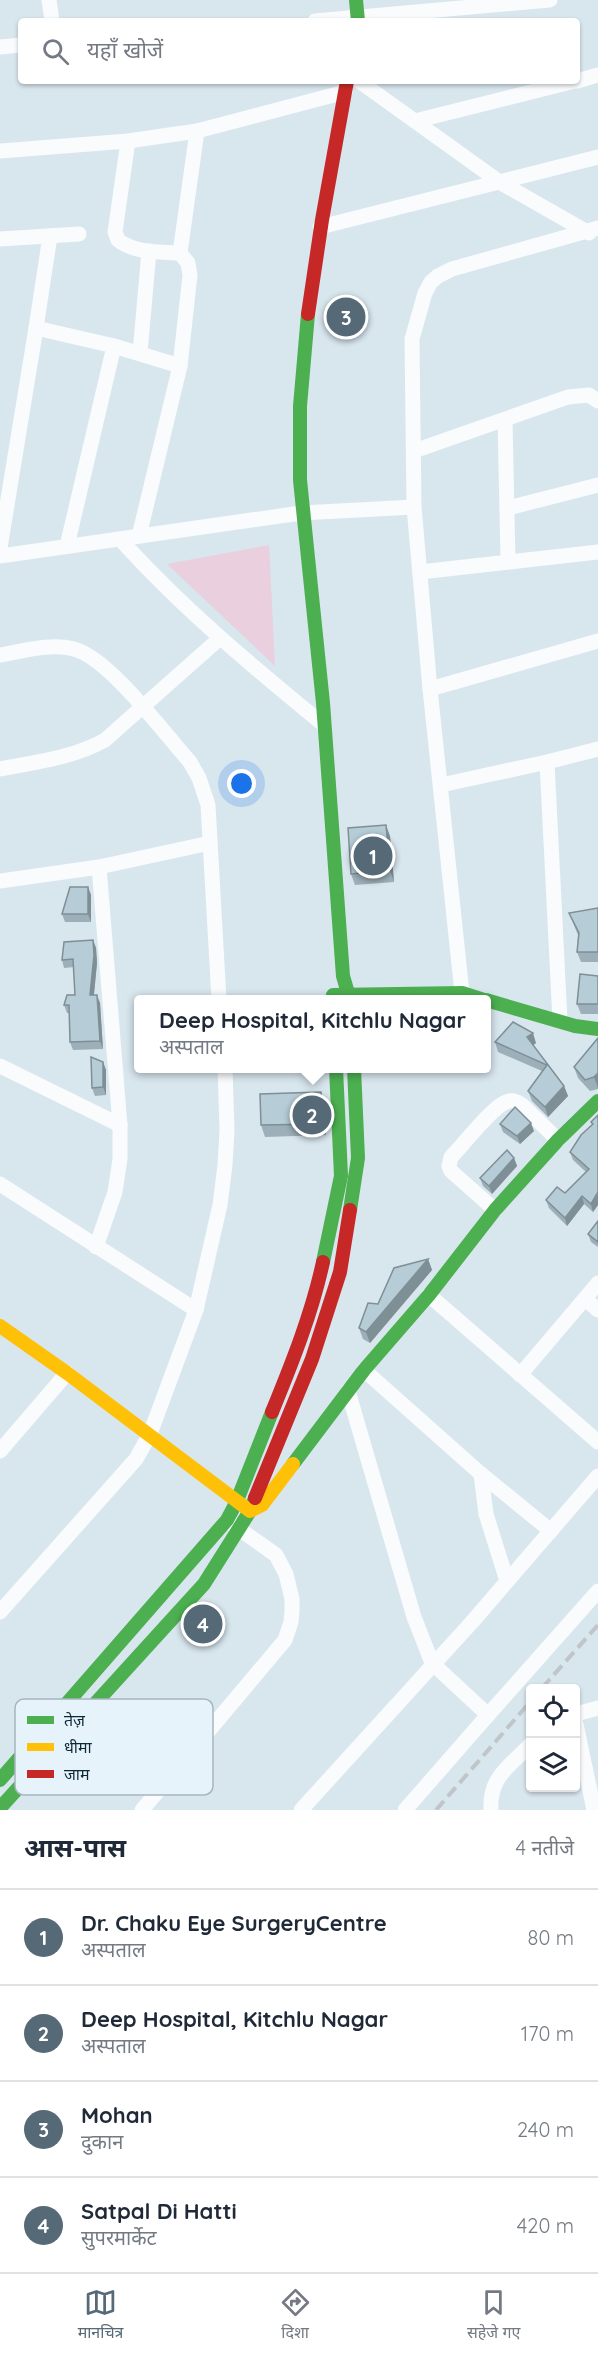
<!DOCTYPE html>
<html lang="hi">
<meta charset="utf-8">
<style>
:root{--surface:#fff;--page:#f2f2f3;--text:#1f2937;--muted:#747a83;--line:#e0e1e3;--accent:#556a76}
body{margin:0;font-family:Quicksand,"Noto Sans Devanagari",sans-serif;background:var(--page);color:var(--text)}
.controls{position:absolute;right:18px;bottom:18px;display:grid;overflow:hidden;border-radius:6px;box-shadow:0 2px 4px #0004}
.controls button{width:54px;height:54px;display:grid;place-items:center;padding:0;border:0;border-bottom:2px solid var(--line);background:var(--surface);color:var(--text);font:30px sans-serif}
.you{position:absolute;left:242px;top:784px;width:21px;height:21px;margin:-15px;border:4px solid #fff;border-radius:50%;background:#1a73e8;box-shadow:0 0 0 9px #1a73e833}
.badge{display:grid;place-items:center;width:39px;height:39px;border-radius:50%;background:var(--accent);color:#fff;font-size:20px;font-weight:700}
.pin{position:absolute;translate:-50% -50%;border:3px solid #fff;box-shadow:0 2px 6px #0006}
.popup{position:absolute;left:134px;top:995px;width:357px;height:78px;box-sizing:border-box;display:grid;place-content:center;border-radius:6px;background:var(--surface);filter:drop-shadow(0 2px 4px #0005);font-size:20px;white-space:nowrap;color:var(--muted)}
.popup b{font-size:22px;color:var(--text)}
.popup::after{content:'';position:absolute;left:50%;top:100%;margin-left:-12px;border:12px solid transparent;border-top-color:var(--surface)}
.list{margin:0;padding:0;list-style:none}
h2{display:flex;justify-content:space-between;align-items:center;height:78px;margin:0;padding:0 24px;font-size:26px}
h2 small{font-size:20px;font-weight:400;color:var(--muted)}
.list li{display:grid;grid-template-columns:39px 1fr auto;gap:18px;align-items:center;box-sizing:border-box;height:96px;padding:0 24px;border-top:2px solid var(--line)}
.list b{display:block;font-size:22px;white-space:nowrap}
.list p{margin:0;font-size:20px;white-space:nowrap;color:var(--muted)}
.list em{font-size:20px;font-style:normal;color:var(--muted)}
.icon{flex:none;width:33px;height:33px;fill:none;stroke:currentColor;stroke-width:2;stroke-linecap:round;stroke-linejoin:round}
.map{position:relative;flex:none;width:598px;height:1810px;overflow:hidden}
.search{position:absolute;background:var(--surface);box-shadow:0 2px 4px #0004;left:18px;right:18px;top:18px;height:66px;display:flex;align-items:center;gap:15px;box-sizing:border-box;padding:0 21px;border-radius:6px;color:var(--muted);font-size:22px}
.sheet{height:462px;background:var(--surface)}
nav{display:flex;justify-content:space-around;align-items:center;box-sizing:border-box;height:84px;border-top:2px solid var(--line);background:var(--surface);font-size:16px;color:var(--muted)}
nav a{display:grid;justify-items:center;gap:3px}
nav .on{color:var(--accent)}
.map>svg:first-child{display:block}
.park{fill:#eacfdf}
.lines{fill:none;stroke-linecap:round;stroke-linejoin:round}
.street{stroke:#f9fbfc;stroke-width:15}
.fast{stroke:#4caf50;stroke-width:14}
.slow{stroke:#ffc107;stroke-width:14}
.jam{stroke:#c62828;stroke-width:14}
.rail{stroke:#bfc5c8;stroke-width:4;stroke-dasharray:12 6;stroke-linecap:butt}
.wall{fill:#9dafb9}
.shaded-wall{fill:#7f8f96}
.building{fill:#b6ccd7;stroke:#7f8f96;stroke-width:1.5}
.key{fill:#e7f3fa;stroke:#a6b6bf;stroke-width:1.5}
.key-label{font-size:16px;fill:#0e2836}
</style>
<div class="map">
<svg width="598" height="1810" viewBox="0 0 598 1810">
<rect width="100%" height="100%" fill="#d8e6ee"/>
<polygon class="park" points="269,545 275,666 167,564"/>
<g class="lines">
<g class="street">
<polyline points="49,0 52,21"/>
<polyline points="315,21 550,0"/>
<polyline points="0,47 21,45"/>
<polyline points="359,81 501,183 589,233"/>
<polyline points="577,81 598,75"/>
<polyline points="415,121 575,81"/>
<path d="M 128,141 L 115,232 L 118,240 C 134,253 161,252 180,253"/>
<polyline points="0,151 128,141 197,131 345,92"/>
<polyline points="320,227 598,157"/>
<polyline points="50,236 36,328 114,346 180,366"/>
<polyline points="0,239 79,234"/>
<polyline points="140,353 149,251"/>
<polyline points="505,420 508,561"/>
<polyline points="414,451 568,397 589,395 598,401"/>
<polyline points="508,508 598,485"/>
<polyline points="139,536 180,366 190,275 188,263 180,253 197,131"/>
<path d="M 120,539 C 182,608 252,666 324,725"/>
<polyline points="67,546 114,346"/>
<polyline points="0,548 36,328"/>
<polyline points="0,556 301,513 414,507"/>
<polyline points="420,572 598,552"/>
<path d="M 0,655 C 24,651 50,643 74,649 C 109,658 165,734 190,762 L 199,778 L 208,805 L 219,1000"/>
<polyline points="430,689 598,641"/>
<polyline points="547,762 560,1021"/>
<path d="M 0,769 C 36,762 73,758 105,740 L 219,639"/>
<polyline points="441,785 547,762 598,749"/>
<polyline points="0,881 99,867 210,843"/>
<polyline points="462,993 430,689 414,507 412,339 425,293 431,282 438,276 452,269 598,228"/>
<polyline points="0,1066 120,1125"/>
<polyline points="0,1184 196,1310"/>
<path d="M 495,1210 L 451,1171 L 449,1166 L 451,1157 C 464,1144 490,1110 504,1103 C 511,1099 516,1101 522,1105 L 558,1140"/>
<polyline points="96,1247 115,1192 120,1159 120,1125 99,867"/>
<polyline points="429,1295 598,1442"/>
<polyline points="585,1299 598,1310"/>
<polyline points="364,1370 481,1474 551,1531"/>
<polyline points="520,1375 598,1283"/>
<polyline points="348,1391 414,1617 432,1663 488,1715 405,1810"/>
<polyline points="0,1451 67,1373"/>
<polyline points="481,1474 486,1514 507,1581"/>
<polyline points="0,1612 136,1459 150,1434 196,1310 220,1205 225,1165 227,1130 225,1068"/>
<polyline points="576,1714 598,1708"/>
<polyline points="488,1715 598,1591"/>
<polyline points="576,1724 594,1810"/>
<polyline points="142,1810 285,1640 291,1622 292,1611 292,1599 286,1574 276,1555 232,1524"/>
<polyline points="301,1810 472,1622 598,1476"/>
<path d="M 491,1810 C 489,1777 509,1767 530,1745"/>
</g>
<g class="fast">
<polyline points="356,0 358,21"/>
<polyline points="308,314 300,406 300,480 323,703 343,976 350,1000"/>
<polyline points="333,995 462,993 484,1000"/>
<polyline points="486,1000 575,1026 598,1029"/>
<polyline points="350,1210 358,1158 354,1068"/>
<polyline points="323,1262 341,1176 336,1068"/>
<polyline points="293,1464 364,1370 429,1295 495,1210 558,1140 598,1101"/>
<polyline points="0,1780 227,1520 236,1503 272,1412"/>
<polyline points="0,1808 204,1584 250,1511 255,1498"/>
</g>
<polyline class="slow" points="0,1326 67,1373 250,1511 262,1505 293,1464"/>
<g class="jam">
<polyline points="308,314 322,220 347,81"/>
<path d="M 272,1412 C 292,1363 312,1313 323,1262"/>
<polyline points="255,1498 312,1359 340,1272 350,1210"/>
</g>
<g class="rail">
<polyline points="542,1688 598,1625"/>
<polyline points="436,1810 530,1702"/>
</g>
</g>
<g class="wall">
<polygon points="390,836 394,882 355,885 351,874"/>
<polygon points="88,887 91,895 91,922 65,922 62,914"/>
<polygon points="598,908 598,962 581,962 577,952 578,935 569,913"/>
<polygon points="93,940 96,948 97,963 94,995 100,1003 103,1049 73,1050 70,1042 69,1013 67,1013 64,1005 75,995 74,967 64,968 62,960"/>
<polygon points="598,976 598,1014 581,1014 577,1004"/>
<polygon points="598,1038 598,1089 590,1091 578,1078 574,1067"/>
<polygon points="495,1042 536,1043 533,1045 564,1086 568,1096 548,1117 532,1101 528,1091 542,1071 498,1052"/>
<polygon points="103,1062 106,1070 106,1095 95,1096 92,1088"/>
<polygon points="321,1092 325,1104 326,1135 265,1137 261,1125"/>
<polygon points="598,1115 598,1205 593,1212 584,1204 567,1226 549,1208 546,1200 565,1193 586,1172 573,1160 570,1152 592,1125 591,1122"/>
<polygon points="500,1124 534,1131 520,1144 503,1132"/>
<polygon points="514,1158 517,1166 492,1194 483,1186 480,1178"/>
<polygon points="598,1221 598,1247 591,1242 588,1234"/>
<polygon points="428,1259 432,1270 370,1343 363,1339 359,1328 378,1304"/>
</g>
<g class="shaded-wall">
<polygon points="386,825 390,836 394,882 390,870"/>
<polygon points="88,887 91,895 91,922 88,914"/>
<polygon points="93,940 96,948 97,963 93,1003 90,995"/>
<polygon points="97,995 100,1003 103,1049 100,1041"/>
<polygon points="533,1033 536,1043 531,1047 527,1037"/>
<polygon points="103,1062 106,1070 106,1095 103,1087"/>
<polygon points="598,1073 598,1088 594,1077"/>
<polygon points="564,1086 568,1096 548,1117 545,1107"/>
<polygon points="321,1092 325,1104 326,1135 322,1124"/>
<polygon points="531,1123 534,1131 520,1144 517,1136"/>
<polygon points="514,1158 517,1166 492,1194 489,1186"/>
<polygon points="598,1192 598,1205 593,1212 591,1204"/>
<polygon points="582,1196 584,1204 567,1226 565,1218"/>
<polygon points="428,1259 432,1270 370,1343 366,1332"/>
</g>
<g class="building">
<polygon points="386,825 390,870 351,874 348,828"/>
<polygon points="70,887 88,887 88,914 62,914"/>
<polygon points="598,908 598,952 577,952 579,933 569,913"/>
<polygon points="93,940 94,955 90,995 97,995 100,1041 70,1042 69,1005 64,1005 67,995 75,995 73,959 62,960 64,942"/>
<polygon points="580,974 598,976 598,1004 577,1004"/>
<polygon points="513,1022 533,1033 527,1037 564,1086 545,1107 528,1091 547,1065 495,1042"/>
<polygon points="598,1038 598,1073 594,1077 585,1080 574,1067"/>
<polygon points="91,1057 103,1062 103,1087 92,1088"/>
<polygon points="321,1092 322,1124 261,1125 260,1094"/>
<polygon points="515,1107 531,1123 517,1136 500,1124"/>
<polygon points="598,1115 598,1192 591,1204 582,1196 565,1218 546,1200 557,1187 565,1193 589,1169 570,1152 581,1135 593,1124 591,1122"/>
<polygon points="507,1150 514,1158 489,1186 480,1178"/>
<polygon points="598,1221 598,1242 588,1234"/>
<polygon points="428,1259 366,1332 359,1328 368,1303 378,1304 394,1268"/>
</g>
<rect x="15" y="1699" width="198" height="96" rx="9" class="key"/>
<rect x="27" y="1716" width="27" height="8" fill="#4caf50"/>
<rect x="27" y="1743" width="27" height="8" fill="#ffc107"/>
<rect x="27" y="1770" width="27" height="8" fill="#c62828"/>
<g class="key-label">
<text x="64" y="1726">तेज़</text>
<text x="64" y="1753">धीमा</text>
<text x="64" y="1780">जाम</text>
</g>
</svg>
<div class="controls">
<button><svg class="icon" aria-label="locate" viewBox="0 0 24 24"><circle cx="12" cy="12" r="6"/><path d="M12 2v4M12 18v4M2 12h4M18 12h4"/></svg></button>
<button><svg class="icon" aria-label="layers" viewBox="0 0 24 24"><path d="M12 4l9 5-9 5-9-5zM3 14l9 5 9-5"/></svg></button>
</div>
<div class="you"></div>
<div class="pin badge" style="left:373px;top:856px">1</div>
<div class="pin badge" style="left:312px;top:1115px">2</div>
<div class="popup"><b>Deep Hospital, Kitchlu Nagar</b>अस्पताल</div>
<div class="pin badge" style="left:346px;top:317px">3</div>
<div class="pin badge" style="left:203px;top:1624px">4</div>
<div class="search"><svg class="icon" aria-label="search" viewBox="0 0 24 24"><circle cx="10" cy="10" r="6"/><path d="M15 15l6 6"/></svg>यहाँ खोजें</div>
</div>
<section class="sheet">
<h2>आस-पास<small>4 नतीजे</small></h2>
<ul class="list">
<li><span class="badge">1</span><div><b>Dr. Chaku Eye SurgeryCentre</b><p>अस्पताल</p></div><em>80 m</em></li>
<li><span class="badge">2</span><div><b>Deep Hospital, Kitchlu Nagar</b><p>अस्पताल</p></div><em>170 m</em></li>
<li><span class="badge">3</span><div><b>Mohan</b><p>दुकान</p></div><em>240 m</em></li>
<li><span class="badge">4</span><div><b>Satpal Di Hatti</b><p>सुपरमार्केट</p></div><em>420 m</em></li>
</ul>
</section>
<nav>
<a class="on"><svg class="icon" aria-label="map" viewBox="0 0 24 24"><path d="M3 6l6-2 6 2 6-2v14l-6 2-6-2-6 2zM9 4v14M15 6v14"/></svg>मानचित्र</a>
<a><svg class="icon" aria-label="directions" viewBox="0 0 24 24"><path d="M12 3l9 9-9 9-9-9zM9 14v-3h6M13 9l2 2-2 2"/></svg>दिशा</a>
<a><svg class="icon" aria-label="saved" viewBox="0 0 24 24"><path d="M7 4h10v16l-5-4-5 4z"/></svg>सहेजे गए</a>
</nav>
